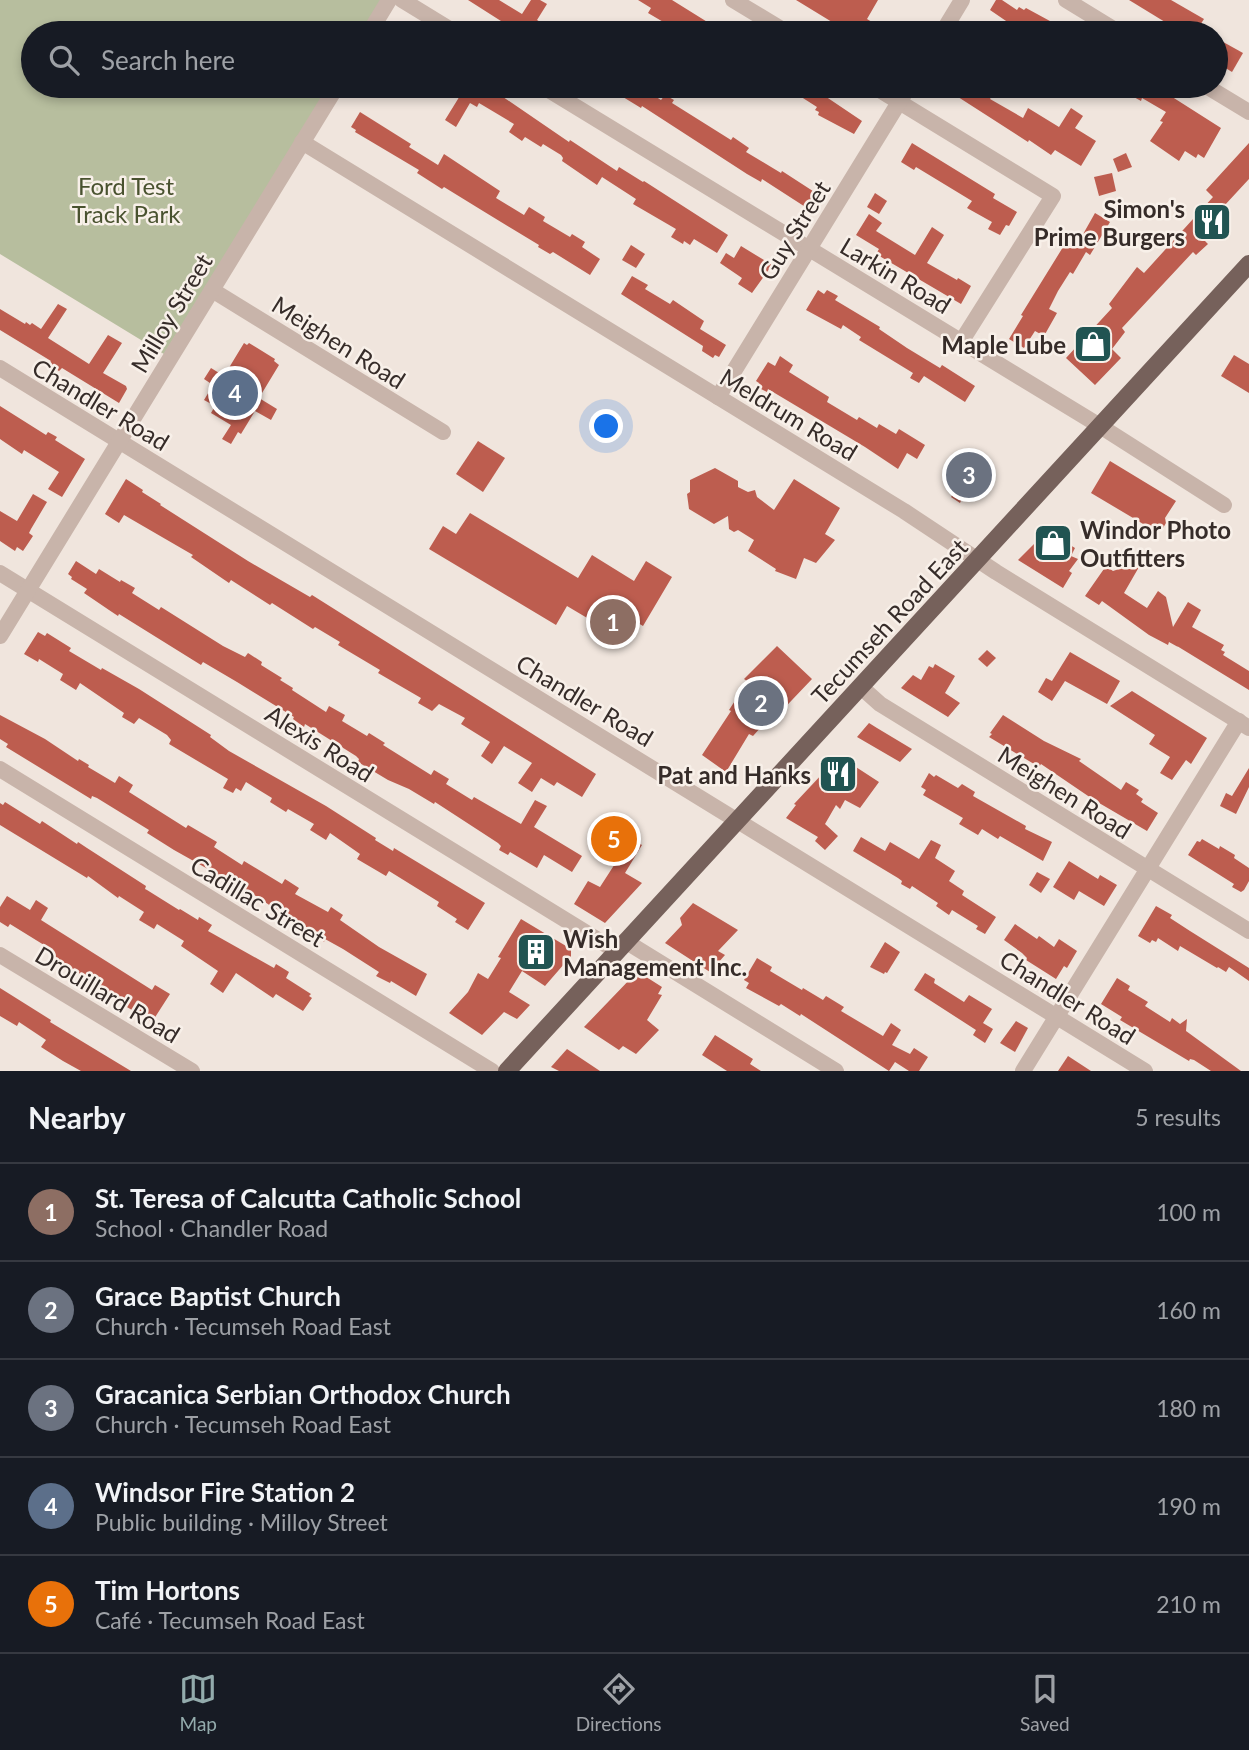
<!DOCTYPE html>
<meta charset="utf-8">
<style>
:root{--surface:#171b24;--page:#20242c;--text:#f1f3f6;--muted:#9ea1a6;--line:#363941;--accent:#93abac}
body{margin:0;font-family:Lato,sans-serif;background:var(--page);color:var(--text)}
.you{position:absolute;left:607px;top:427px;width:24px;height:24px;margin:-18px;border:5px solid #fff;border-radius:50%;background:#1a73e8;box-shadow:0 0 0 10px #1a73e833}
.badge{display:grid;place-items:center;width:46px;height:46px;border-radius:50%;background:var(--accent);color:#fff;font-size:23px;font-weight:700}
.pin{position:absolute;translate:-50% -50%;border:4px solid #fff;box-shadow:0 2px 7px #0006}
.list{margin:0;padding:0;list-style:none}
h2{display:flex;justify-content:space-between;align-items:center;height:91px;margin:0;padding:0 28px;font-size:30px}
h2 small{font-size:23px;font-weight:400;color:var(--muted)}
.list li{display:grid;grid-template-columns:46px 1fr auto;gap:21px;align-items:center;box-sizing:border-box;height:98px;padding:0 28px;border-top:2px solid var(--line)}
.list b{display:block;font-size:26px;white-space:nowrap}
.list p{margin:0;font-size:23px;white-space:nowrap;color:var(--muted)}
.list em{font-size:23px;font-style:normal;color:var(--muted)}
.icon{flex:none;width:38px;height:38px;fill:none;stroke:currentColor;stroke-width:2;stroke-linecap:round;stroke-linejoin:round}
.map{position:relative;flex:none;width:1249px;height:1071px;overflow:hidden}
.search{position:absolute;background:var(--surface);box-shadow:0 4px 10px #0003;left:21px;right:21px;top:21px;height:77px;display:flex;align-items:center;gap:18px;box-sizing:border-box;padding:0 24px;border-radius:38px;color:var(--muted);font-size:26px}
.sheet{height:581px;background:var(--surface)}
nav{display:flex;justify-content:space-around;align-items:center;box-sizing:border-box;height:98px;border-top:2px solid var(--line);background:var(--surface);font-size:19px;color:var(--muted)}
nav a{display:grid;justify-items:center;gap:4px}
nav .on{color:var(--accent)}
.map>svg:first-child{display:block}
.green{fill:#b7be9e}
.building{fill:#bd5d4f}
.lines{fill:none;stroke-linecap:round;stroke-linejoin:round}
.minor{stroke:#c8b4aa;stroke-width:16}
.major{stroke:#76615b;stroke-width:18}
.labels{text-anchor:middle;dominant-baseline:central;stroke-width:5;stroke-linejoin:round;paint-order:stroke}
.park-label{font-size:24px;fill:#49522f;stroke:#f8f0e9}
.poi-label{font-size:24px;font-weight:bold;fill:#362c29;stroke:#f8f0e9;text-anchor:end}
.street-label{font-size:24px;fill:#362c29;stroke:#f8f0e9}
</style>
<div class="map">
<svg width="1249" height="1071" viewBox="0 0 1249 1071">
<rect width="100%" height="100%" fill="#f0e5dd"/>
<polygon class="green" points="0,0 383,0 362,33 33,33 33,86 330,86 164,354 0,254"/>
<g class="building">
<polygon points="468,0 499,0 522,14 531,0 540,0 547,4 537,20 558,33 520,33"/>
<polygon points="638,0 672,0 725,33 682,33 648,13 651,8"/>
<polygon points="796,0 878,0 867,19 890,33 850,33"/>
<polygon points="996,0 1002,0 1017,10 1019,7 1024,10 1026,8 1072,33 1014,33 1006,28 1009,23 990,10"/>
<polygon points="1129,0 1171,0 1204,19 1195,33 1183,33"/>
<polygon points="1216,38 1243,53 1232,72 1216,62"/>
<polygon points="466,86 487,86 569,142 570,140 617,171 619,167 643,182 644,181 728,235 717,253 694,239 690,245 684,241 683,244 671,237 676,229 633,204 636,199 602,177 597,185 562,161 563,158 561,155 543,144 541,147 525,137 522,141 509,132 514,124 479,103 477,107 470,103 456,127 445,120"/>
<polygon points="605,86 639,86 661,100 665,95 674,100 672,103 731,140 733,137 749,148 746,152 781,173 782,171 819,195 810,210 762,179 761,182 747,174 642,106 641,108"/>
<polygon points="784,86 819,86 816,90 862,121 854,134 818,115 819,112 815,110 817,107"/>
<polygon points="941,86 968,86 976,91 979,86 998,86 990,99 1023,118 1028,108 1059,127 1071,108 1083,116 1075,128 1096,141 1081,166 1055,150 1051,155 1029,140 1028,142"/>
<polygon points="1114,86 1155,86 1221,128 1204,158 1198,154 1196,158 1185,151 1179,161 1150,141 1163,122 1160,121 1166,112 1142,98 1141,101"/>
<polygon points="360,112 411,144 409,147 438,165 444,154 500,191 496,198 524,215 529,207 545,217 543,221 570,237 572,234 585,242 582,247 600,259 590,275 553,252 550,254 538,247 539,245 483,211 444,187 442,189 417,173 419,170 355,132 356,130 351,127"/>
<polygon points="912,143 995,194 993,198 1017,212 1009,226 1006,225 1000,235 988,229 992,222 967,208 972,201 916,167 914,170 901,162"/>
<polygon points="1249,143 1249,179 1224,206 1230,213 1205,241 1208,244 1196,255 1193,252 1122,328 1125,332 1112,349 1121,358 1095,385 1066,358 1112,308 1109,304 1137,267 1144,273 1213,197 1206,190"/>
<polygon points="1126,153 1132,167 1118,172 1113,159"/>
<polygon points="1112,173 1116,191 1099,196 1094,177"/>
<polygon points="875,193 887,201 879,214 867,207"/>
<polygon points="1095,213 1110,222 1090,255 1086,252 1073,274 1070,272 1058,291 1049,309 1057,313 1044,336 1035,331 1024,348 1009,339 1023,316 1021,315 1068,239 1070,240 1075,232 1082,236"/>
<polygon points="869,214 882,223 876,231 915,255 932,227 944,235 927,263 957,280 958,278 971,286 961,304 876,254 879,249 856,235"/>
<polygon points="631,245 645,254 636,268 622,260"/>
<polygon points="741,246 772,265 752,293 738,284 742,278 720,263 726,253 734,258"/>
<polygon points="632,276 648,285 645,289 670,304 673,300 704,321 700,329 726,345 719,357 715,355 713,358 702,351 703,346 621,294"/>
<polygon points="818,290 824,294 827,290 838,296 835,300 880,327 879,329 907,348 940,368 942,365 975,386 965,402 924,376 919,383 910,378 913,373 859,340 861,337 843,325 841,329 806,310"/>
<polygon points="58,304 67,309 48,338 78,357 89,364 108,335 122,343 103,373 126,386 127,389 119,403 62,368 59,371 48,364 51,361 0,330 0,309 25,324 26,322 30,325 32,323 41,329"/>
<polygon points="244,343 247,345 249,343 275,359 274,361 279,365 259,398 277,409 271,420 255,411 241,434 238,432 231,444 222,439 231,425 211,413 215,406 204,400 213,385 204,379 211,368 224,376"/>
<polygon points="1234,355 1249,364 1249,393 1221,376"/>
<polygon points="780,356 793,365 789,372 829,397 827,402 857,420 859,417 877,428 879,424 896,434 899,429 925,445 917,459 907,453 898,469 865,447 768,389 767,392 757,387 759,383 756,381 768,362 775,366"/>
<polygon points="0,406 46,435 48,432 57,437 55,440 85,459 62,497 48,489 59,472 24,450 22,454 0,439"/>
<polygon points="478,441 505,458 483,492 456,474"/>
<polygon points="969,452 991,465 969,500 963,496 960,503 951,497 956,490 948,485"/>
<polygon points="1110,461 1176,501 1165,518 1166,523 1163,528 1156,528 1155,531 1091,493"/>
<polygon points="715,468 738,481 738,487 748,492 755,490 757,497 774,510 794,479 840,508 825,534 835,540 816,563 804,558 796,579 775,571 776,569 748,551 754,540 738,530 734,532 729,529 728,516 714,524 689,509 687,494 690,492 690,480"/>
<polygon points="126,479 143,490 142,492 161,504 160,505 248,561 310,597 312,595 596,774 582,797 557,782 554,786 541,778 532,792 518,783 532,763 504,746 492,764 481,756 490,742 461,724 465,718 439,704 432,711 418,703 421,698 378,673 380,670 338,645 340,642 315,627 313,629 272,603 270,605 231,580 229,583 191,557 193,555 124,515 119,523 105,514"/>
<polygon points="33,494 47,502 31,529 29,533 33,536 23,551 17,547 15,551 0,541 0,511 17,521"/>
<polygon points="470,513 578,578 592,555 634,581 646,561 672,577 643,626 628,617 620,629 613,625 609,631 567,606 556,625 429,549 443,526 456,534"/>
<polygon points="1047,531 1075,548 1071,556 1078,559 1069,571 1072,573 1063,588 1018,560"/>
<polygon points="1125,559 1139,567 1124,593 1147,608 1158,591 1166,597 1173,627 1188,602 1201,610 1192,627 1224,645 1221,650 1225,652 1223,655 1249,671 1249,690 1177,646 1178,647 1169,642 1168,645 1149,635 1102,601 1099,605 1085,596 1106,566 1113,571 1119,569"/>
<polygon points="76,561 96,574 99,569 120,582 121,580 135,588 132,593 159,610 161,607 223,646 245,657 248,653 262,662 261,665 282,678 280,680 293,688 292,690 326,712 329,706 345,715 342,721 367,736 369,733 385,743 383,745 431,775 434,770 449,779 446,784 472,800 474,797 521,824 535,800 547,806 534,827 582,856 572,872 544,855 537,868 510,852 508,855 499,850 501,846 498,843 435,802 434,804 409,789 388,780 358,762 359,759 356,756 305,724 304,727 293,719 294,717 237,682 203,662 201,665 119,614 118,616 109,610 84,593 87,589 71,579 72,577 68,574"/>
<polygon points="38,632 45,636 47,633 71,648 69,651 96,667 101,670 102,668 139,689 211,735 210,737 229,751 326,806 376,838 375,840 393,851 394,848 485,903 468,930 455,922 457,919 437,906 439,902 389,871 386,876 357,859 360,854 330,833 326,840 310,830 314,824 288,809 286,812 270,802 272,798 246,782 241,791 236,788 233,793 223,788 228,779 169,744 171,740 167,735 139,718 134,724 122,717 124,713 80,683 76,690 60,680 63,674 39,659 38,662 24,654"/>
<polygon points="777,646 812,679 772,721 769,718 753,736 749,734 726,772 702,755 731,711 729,710 738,696 750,683 744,679"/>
<polygon points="987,650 996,658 987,667 978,659"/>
<polygon points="1070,652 1120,681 1107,704 1065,681 1052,701 1038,692 1046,678 1052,681"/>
<polygon points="935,664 955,676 945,693 960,703 948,717 901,688 913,675 921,680 929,666 933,668"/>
<polygon points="1132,691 1207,738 1191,764 1186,760 1172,780 1160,773 1170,757 1149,744 1155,735 1110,706"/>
<polygon points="0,715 45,739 78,761 79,759 89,765 88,767 115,783 119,776 133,785 129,792 186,828 188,825 217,842 214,847 242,865 244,861 282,884 285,879 299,888 295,894 328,912 331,907 343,915 340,920 379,947 427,974 416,996 391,981 390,983 376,976 379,972 343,949 325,939 324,942 256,896 174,850 147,833 149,830 97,798 92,796 91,799 6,747 8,744 0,739"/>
<polygon points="1003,715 1044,741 1081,759 1079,761 1121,790 1126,782 1139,790 1136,794 1143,799 1141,802 1158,813 1147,831 1094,800 1041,764 1039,767 989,737 992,734 990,733"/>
<polygon points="869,723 877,728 912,749 900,762 857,737"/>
<polygon points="839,756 879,782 860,808 845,800 840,809 836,805 825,824 838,836 825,850 815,841 818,837 786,818 796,805 794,804"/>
<polygon points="1249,768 1249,787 1236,814 1220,806 1226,793 1232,796"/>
<polygon points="929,773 934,777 936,775 958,788 962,784 975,792 973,796 1026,826 1025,829 1052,842 1043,861 1000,836 998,839 982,829 978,835 959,824 963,818 923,795 926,790 921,787"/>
<polygon points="5,802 40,824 42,821 77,844 78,842 87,848 146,886 145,889 147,890 179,910 180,909 198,920 199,917 212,925 208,931 274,968 276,964 289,972 286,978 311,994 309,996 312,998 303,1011 276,994 273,998 236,973 223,993 210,984 218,971 181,946 184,941 157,924 154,929 139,920 144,912 119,896 118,898 88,876 87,878 0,825 0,803 3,805"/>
<polygon points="607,819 633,835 631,838 642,845 625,873 642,883 605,923 574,904 588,881 600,887 620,856 594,841"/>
<polygon points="861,837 885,851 890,842 919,859 931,840 941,845 935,858 955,871 949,881 964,891 962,895 996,917 985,934 976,929 978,926 952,910 949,915 936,906 938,903 912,886 910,889 901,884 902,881 898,878 853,851"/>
<polygon points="1202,839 1219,849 1220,846 1235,855 1234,858 1249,868 1249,881 1244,890 1241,892 1232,887 1234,884 1188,855 1197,841 1200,842"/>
<polygon points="1069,861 1098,879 1100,875 1117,885 1104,906 1079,891 1074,900 1053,887"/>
<polygon points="1037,872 1050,879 1041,893 1029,885"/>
<polygon points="7,896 30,910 36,900 48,908 41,920 152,990 155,985 170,994 152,1022 80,979 82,975 41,949 44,945 10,924 8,927 0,922 0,907"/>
<polygon points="693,903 738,930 718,951 725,955 710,972 665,943 682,925 680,918"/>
<polygon points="1156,906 1172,915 1170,918 1190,931 1249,968 1249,981 1229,967 1226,972 1218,967 1217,968 1180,946 1178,951 1158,938 1156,942 1152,940 1150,943 1138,936"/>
<polygon points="521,919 571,949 571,956 545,986 522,971 509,992 530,1005 517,1019 504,1012 482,1035 449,1013 468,992 478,973 488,979 501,958 498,957"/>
<polygon points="1015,924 1037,939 1039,936 1054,947 1059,939 1077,951 1067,968 1064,966 1056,979 1026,960 1027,958 1022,953 1004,940"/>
<polygon points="885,942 900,952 887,973 885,972 884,974 870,967"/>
<polygon points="757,958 772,967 770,971 802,990 803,988 823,1000 826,996 844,1007 841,1011 883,1036 891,1023 901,1030 892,1045 910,1054 914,1048 928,1057 919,1071 909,1071 895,1062 889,1071 801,1014 800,1016 781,1004 779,1006 746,988 749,983 744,980"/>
<polygon points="640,973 662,987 658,994 662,995 647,1020 659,1030 636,1054 623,1046 619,1050 584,1027 634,975"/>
<polygon points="925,973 935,979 934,983 964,1002 969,995 992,1009 983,1023 993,1029 985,1043 973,1035 976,1030 914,990"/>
<polygon points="1117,978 1130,986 1128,990 1148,1002 1145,1006 1170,1022 1172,1018 1180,1024 1187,1019 1186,1031 1241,1071 1211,1071 1194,1060 1190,1059 1189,1061 1120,1020 1122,1017 1101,1004"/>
<polygon points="0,988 51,1020 50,1022 131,1071 81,1071 63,1061 41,1047 46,1040 19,1022 17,1026 0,1016"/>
<polygon points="1016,1021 1028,1028 1015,1052 1000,1043"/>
<polygon points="715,1035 753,1059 750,1064 761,1071 727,1071 702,1055"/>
<polygon points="567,1049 600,1071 559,1071 551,1067"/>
<polygon points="1068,1056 1091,1071 1058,1071"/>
</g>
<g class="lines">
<g class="minor">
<polyline points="402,0 456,33"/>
<polyline points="733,0 788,33"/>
<polyline points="1066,0 1120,33"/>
<polyline points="369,33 389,0"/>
<polyline points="942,33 962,0"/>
<polyline points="542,86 1100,426 1224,505"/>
<polyline points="873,86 1053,196 961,342"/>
<polyline points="1206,86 1249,112"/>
<polyline points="302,142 904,511 996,572 1249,728"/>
<polyline points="212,290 443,432"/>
<polyline points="0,368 1145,1071"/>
<polyline points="718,397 909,86"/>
<polyline points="0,573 616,951"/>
<polyline points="0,636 337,86"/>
<polyline points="861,687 880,704 1249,931"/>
<polyline points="0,769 492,1071"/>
<polyline points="625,941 836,1071"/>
<polyline points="0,955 192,1071"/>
<polyline points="1023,1071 1239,721"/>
</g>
<polyline class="major" points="507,1071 1249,264"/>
</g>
<defs>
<g id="restaurant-square" transform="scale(2.0125)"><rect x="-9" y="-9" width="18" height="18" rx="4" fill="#215452" stroke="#f8f0e9"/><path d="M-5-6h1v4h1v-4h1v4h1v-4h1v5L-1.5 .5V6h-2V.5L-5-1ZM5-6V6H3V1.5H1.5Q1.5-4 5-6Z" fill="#fff"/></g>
<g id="shop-square" transform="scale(2.0125)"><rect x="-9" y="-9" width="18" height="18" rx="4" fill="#215452" stroke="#f8f0e9"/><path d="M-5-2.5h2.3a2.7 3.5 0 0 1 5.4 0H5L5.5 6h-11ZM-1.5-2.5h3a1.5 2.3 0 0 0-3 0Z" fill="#fff"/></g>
<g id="building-square" transform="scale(2.0125)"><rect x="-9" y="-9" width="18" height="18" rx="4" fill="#215452" stroke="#f8f0e9"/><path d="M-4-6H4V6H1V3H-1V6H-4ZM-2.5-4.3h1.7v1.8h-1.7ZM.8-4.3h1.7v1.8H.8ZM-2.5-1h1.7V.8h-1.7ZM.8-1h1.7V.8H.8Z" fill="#fff"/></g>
</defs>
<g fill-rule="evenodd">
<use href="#restaurant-square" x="1212" y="222"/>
<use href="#shop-square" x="1093" y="344"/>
<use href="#shop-square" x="1053" y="543"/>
<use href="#restaurant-square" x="838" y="774"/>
<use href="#building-square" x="536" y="952"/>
</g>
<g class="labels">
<g class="park-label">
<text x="126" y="185">Ford Test<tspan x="126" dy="28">Track Park</tspan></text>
</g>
<g class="poi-label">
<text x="1185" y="208">Simon's<tspan x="1185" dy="28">Prime Burgers</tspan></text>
<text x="1066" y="344">Maple Lube</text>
<text x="1080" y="529" text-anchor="start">Windor Photo<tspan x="1080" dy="28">Outfitters</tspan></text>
<text x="811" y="774">Pat and Hanks</text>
<text x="563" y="938" text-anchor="start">Wish<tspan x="563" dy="28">Management Inc.</tspan></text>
</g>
<g class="street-label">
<text transform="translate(794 230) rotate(-58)">Guy Street</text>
<text transform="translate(896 275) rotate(31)">Larkin Road</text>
<text transform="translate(171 313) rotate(-59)">Milloy Street</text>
<text transform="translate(339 342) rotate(32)">Meighen Road</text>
<text transform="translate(101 404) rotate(31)">Chandler Road</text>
<text transform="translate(789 414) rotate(31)">Meldrum Road</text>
<text transform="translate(889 621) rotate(-47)">Tecumseh Road East</text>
<text transform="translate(585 700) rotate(31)">Chandler Road</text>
<text transform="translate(320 743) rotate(32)">Alexis Road</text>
<text transform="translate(1065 792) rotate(32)">Meighen Road</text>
<text transform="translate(258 901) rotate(31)">Cadillac Street</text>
<text transform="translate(108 994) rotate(31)">Drouillard Road</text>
<text transform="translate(1068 997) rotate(32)">Chandler Road</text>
</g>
</g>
</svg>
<div class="you"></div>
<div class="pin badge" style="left:613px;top:622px;background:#8d6e63">1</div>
<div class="pin badge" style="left:761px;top:703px;background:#6b7280">2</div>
<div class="pin badge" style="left:969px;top:475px;background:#6b7280">3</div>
<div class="pin badge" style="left:235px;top:393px;background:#5c6f8a">4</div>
<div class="pin badge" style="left:614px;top:839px;background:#e8710a">5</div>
<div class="search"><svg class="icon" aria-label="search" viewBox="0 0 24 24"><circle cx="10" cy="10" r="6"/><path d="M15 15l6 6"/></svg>Search here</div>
</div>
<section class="sheet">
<h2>Nearby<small>5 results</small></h2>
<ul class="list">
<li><span class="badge" style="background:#8d6e63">1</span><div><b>St. Teresa of Calcutta Catholic School</b><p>School · Chandler Road</p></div><em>100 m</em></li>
<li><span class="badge" style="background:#6b7280">2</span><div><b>Grace Baptist Church</b><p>Church · Tecumseh Road East</p></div><em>160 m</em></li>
<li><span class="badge" style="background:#6b7280">3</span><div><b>Gracanica Serbian Orthodox Church</b><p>Church · Tecumseh Road East</p></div><em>180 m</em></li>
<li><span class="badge" style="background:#5c6f8a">4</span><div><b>Windsor Fire Station 2</b><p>Public building · Milloy Street</p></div><em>190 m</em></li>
<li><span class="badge" style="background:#e8710a">5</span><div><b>Tim Hortons</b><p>Café · Tecumseh Road East</p></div><em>210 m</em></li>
</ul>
</section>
<nav>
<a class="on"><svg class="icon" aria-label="map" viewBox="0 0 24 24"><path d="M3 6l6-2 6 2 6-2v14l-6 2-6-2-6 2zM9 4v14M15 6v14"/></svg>Map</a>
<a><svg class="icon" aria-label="directions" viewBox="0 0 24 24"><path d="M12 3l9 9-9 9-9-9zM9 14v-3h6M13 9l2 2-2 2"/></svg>Directions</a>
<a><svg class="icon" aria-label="saved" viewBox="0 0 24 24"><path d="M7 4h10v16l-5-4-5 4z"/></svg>Saved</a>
</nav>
